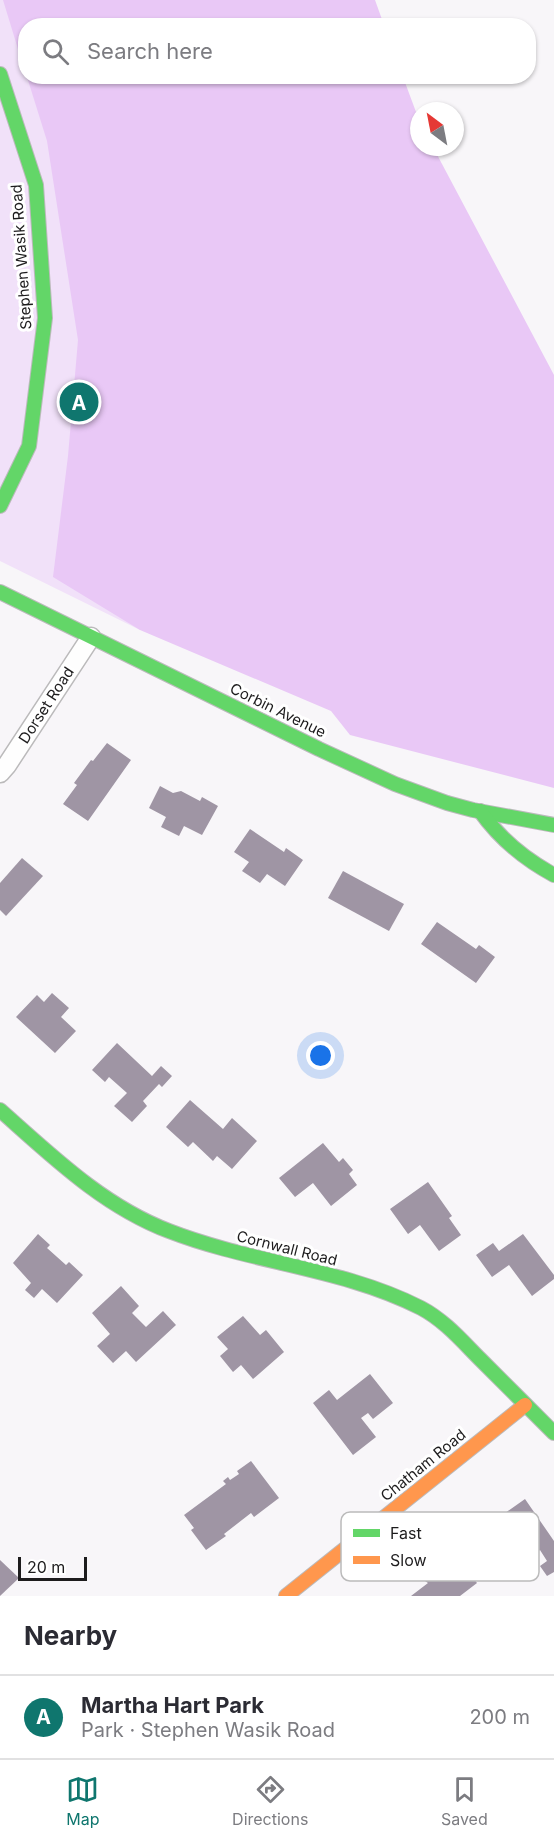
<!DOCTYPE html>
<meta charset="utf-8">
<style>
:root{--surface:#fff;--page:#f7f7f7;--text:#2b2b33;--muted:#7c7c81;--line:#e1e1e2;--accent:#0f766e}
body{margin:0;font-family:Inter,sans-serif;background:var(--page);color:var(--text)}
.compass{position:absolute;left:410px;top:102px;width:54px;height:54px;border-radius:50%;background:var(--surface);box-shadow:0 2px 4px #0004;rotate:328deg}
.scale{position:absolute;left:18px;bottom:15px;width:69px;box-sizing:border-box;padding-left:6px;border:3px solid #1d1c1d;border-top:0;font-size:16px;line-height:21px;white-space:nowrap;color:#1d1c1d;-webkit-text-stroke:4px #fff;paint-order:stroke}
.you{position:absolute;left:321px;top:1056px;width:21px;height:21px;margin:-15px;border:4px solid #fff;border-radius:50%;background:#1a73e8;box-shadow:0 0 0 9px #1a73e833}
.badge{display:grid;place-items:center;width:39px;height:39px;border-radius:50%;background:var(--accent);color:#fff;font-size:20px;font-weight:700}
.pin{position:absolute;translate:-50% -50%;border:3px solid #fff;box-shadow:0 2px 6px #0006}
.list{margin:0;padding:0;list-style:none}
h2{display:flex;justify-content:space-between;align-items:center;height:78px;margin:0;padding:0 24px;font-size:26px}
h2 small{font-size:20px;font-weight:400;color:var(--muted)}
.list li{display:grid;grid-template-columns:39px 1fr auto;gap:18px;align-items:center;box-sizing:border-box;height:84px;padding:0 24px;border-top:2px solid var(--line)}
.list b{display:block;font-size:22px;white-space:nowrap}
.list p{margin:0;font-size:20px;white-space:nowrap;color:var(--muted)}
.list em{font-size:20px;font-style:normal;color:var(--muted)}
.icon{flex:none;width:33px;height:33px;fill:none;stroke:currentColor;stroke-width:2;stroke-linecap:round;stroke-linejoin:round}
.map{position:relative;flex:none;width:554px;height:1596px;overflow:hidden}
.search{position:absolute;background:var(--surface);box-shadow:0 2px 4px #0004;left:18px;right:18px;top:18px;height:66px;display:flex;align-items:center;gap:15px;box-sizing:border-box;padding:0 21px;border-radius:24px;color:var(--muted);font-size:22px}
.sheet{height:162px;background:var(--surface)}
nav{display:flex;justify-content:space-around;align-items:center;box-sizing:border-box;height:84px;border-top:2px solid var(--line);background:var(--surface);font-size:16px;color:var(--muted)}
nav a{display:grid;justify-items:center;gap:3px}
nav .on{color:var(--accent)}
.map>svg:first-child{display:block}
.green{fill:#f1e1f9}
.forest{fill:#e9c8f6}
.building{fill:#9f95a4}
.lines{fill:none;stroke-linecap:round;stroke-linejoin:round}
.street-casing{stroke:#bbbabb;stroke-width:21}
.fast-casing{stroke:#bbbabb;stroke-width:16}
.slow-casing{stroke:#bbbabb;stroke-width:16}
.street{stroke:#fefefe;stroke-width:18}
.fast{stroke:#63d668;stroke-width:14}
.slow{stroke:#ff974d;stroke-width:14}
.labels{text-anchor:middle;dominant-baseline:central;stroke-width:6;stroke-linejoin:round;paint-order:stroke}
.street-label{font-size:15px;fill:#1d1c1d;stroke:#fff}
.key{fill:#fff;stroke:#bbb;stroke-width:1.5}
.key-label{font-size:16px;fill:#1d1c1d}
</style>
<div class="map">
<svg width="554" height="1596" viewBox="0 0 554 1596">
<rect width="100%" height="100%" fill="#f8f6f9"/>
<polygon class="green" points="0,0 110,0 26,26 26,76 129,77 172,242 140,630 0,561"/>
<g class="forest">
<polygon points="3,0 375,0 384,25 26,26 25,72"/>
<polygon points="27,77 403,77 419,120 419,147 433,147 554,375 554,788 350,735 331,711 140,630 53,577 68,456 78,340 47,141"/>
</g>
<g class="building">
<polygon points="107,743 131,760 88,821 63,804 77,785 74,783 91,760 93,761"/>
<polygon points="160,786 173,793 181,791 200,801 202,797 218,806 202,835 184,826 179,836 161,827 166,817 149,808"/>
<polygon points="250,829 284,852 286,848 303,860 285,886 267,874 260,883 242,871 249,862 234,852"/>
<polygon points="22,858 43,876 6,916 0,910 0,883"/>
<polygon points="343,871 404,904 389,931 328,898"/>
<polygon points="437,922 476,949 479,945 495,957 476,983 421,944"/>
<polygon points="52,993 69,1008 61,1017 76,1031 55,1053 16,1017 37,995 44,1002"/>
<polygon points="117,1043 152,1076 161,1066 172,1076 162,1087 159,1084 143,1101 147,1106 132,1122 114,1106 127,1093 109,1077 105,1082 92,1070"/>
<polygon points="190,1100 223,1129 232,1118 257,1141 232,1169 217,1156 213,1161 193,1142 188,1147 166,1127"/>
<polygon points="323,1143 339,1162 343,1158 353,1170 349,1174 357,1185 331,1206 313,1183 295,1197 279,1178"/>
<polygon points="428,1182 452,1216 449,1218 461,1235 439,1251 420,1225 408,1234 390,1209"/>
<polygon points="38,1234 50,1245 47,1248 66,1265 69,1262 83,1275 57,1303 42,1289 34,1298 25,1290 31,1283 13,1263"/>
<polygon points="523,1234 554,1275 554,1279 532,1296 509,1265 492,1277 476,1255 493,1243 499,1251"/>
<polygon points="121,1286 139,1306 132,1313 146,1327 163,1311 176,1325 136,1362 126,1351 113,1363 97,1346 110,1334 92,1313"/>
<polygon points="243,1316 260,1335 266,1330 284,1352 253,1379 241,1365 233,1372 220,1356 228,1349 217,1337"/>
<polygon points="370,1374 393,1403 373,1419 368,1413 361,1418 376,1437 353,1455 313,1403 329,1390 337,1400"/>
<polygon points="251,1461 279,1498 254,1517 251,1513 224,1534 226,1536 206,1550 191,1530 194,1528 184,1515 226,1484 223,1481 228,1477 230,1480 239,1474 237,1471"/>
<polygon points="525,1499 554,1541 554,1572 547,1576 540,1566 547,1561 540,1550 531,1557 511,1530 498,1540 488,1525"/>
<polygon points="457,1557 477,1583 460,1596 411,1596 428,1583 425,1581"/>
<polygon points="0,1560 19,1578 0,1596"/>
</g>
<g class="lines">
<g class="street-casing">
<polyline id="street" points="0,773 7,765 91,637"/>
</g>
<g class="fast-casing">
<g id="fast">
<polyline points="0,74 36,185 45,318 29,446 0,506"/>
<polyline points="0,592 319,749 395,784 447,803 473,810 554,825"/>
<path d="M 480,811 C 500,839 524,859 554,875"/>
<path d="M 0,1110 C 52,1156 103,1206 169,1231 C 251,1263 343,1268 421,1308 C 444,1320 462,1341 480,1359 C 505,1384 529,1408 554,1433"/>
</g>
</g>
<g class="slow-casing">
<polyline id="slow" points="286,1596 525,1405"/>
</g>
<use href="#street" class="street"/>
<use href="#fast" class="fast"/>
<use href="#slow" class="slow"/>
</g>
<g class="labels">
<g class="street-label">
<text transform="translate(21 257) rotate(-94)">Stephen Wasik Road</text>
<text transform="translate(46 705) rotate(-57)">Dorset Road</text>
<text transform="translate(278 710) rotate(26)">Corbin Avenue</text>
<text transform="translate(287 1248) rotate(14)">Cornwall Road</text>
<text transform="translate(423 1465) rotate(-39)">Chatham Road</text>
</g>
</g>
<rect x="341" y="1512" width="198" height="69" rx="9" class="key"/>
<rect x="353" y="1529" width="27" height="8" fill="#63d668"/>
<rect x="353" y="1556" width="27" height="8" fill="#ff974d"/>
<g class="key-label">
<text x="390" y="1539">Fast</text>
<text x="390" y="1566">Slow</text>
</g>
</svg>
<svg class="compass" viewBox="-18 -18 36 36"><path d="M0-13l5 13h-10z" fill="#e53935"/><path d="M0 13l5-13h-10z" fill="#7c7c81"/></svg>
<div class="scale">20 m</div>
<div class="you"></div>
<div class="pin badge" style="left:79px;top:402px">A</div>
<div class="search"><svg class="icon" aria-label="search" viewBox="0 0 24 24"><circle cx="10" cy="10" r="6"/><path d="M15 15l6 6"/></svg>Search here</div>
</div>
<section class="sheet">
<h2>Nearby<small></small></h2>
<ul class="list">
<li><span class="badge">A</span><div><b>Martha Hart Park</b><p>Park · Stephen Wasik Road</p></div><em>200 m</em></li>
</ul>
</section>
<nav>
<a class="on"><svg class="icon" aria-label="map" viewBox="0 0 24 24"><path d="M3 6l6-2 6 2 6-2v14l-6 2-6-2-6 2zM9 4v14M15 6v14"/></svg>Map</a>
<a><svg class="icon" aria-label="directions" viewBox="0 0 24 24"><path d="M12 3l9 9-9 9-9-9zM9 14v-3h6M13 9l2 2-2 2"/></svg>Directions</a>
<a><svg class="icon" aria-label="saved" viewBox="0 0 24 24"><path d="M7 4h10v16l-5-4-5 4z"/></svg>Saved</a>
</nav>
